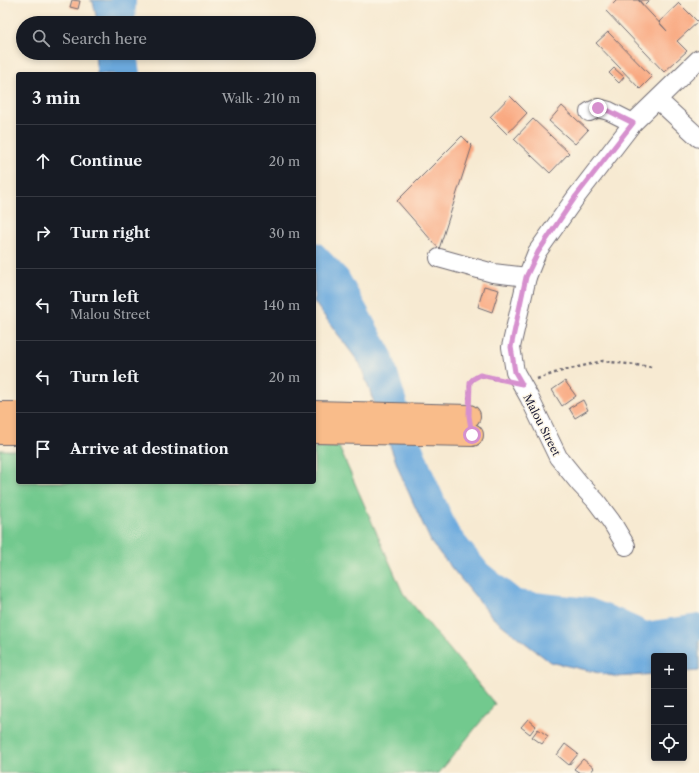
<!DOCTYPE html>
<meta charset="utf-8">
<style>
:root{--surface:#171b24;--page:#20242c;--text:#f1f3f6;--muted:#9ea1a6;--line:#363941}
body{margin:0;font-family:"Libre Caslon Text",serif;background:var(--page);color:var(--text)}
.controls{position:absolute;right:12px;bottom:12px;display:grid;overflow:hidden;border-radius:4px;box-shadow:0 2px 6px #0003}
.controls button{width:36px;height:36px;display:grid;place-items:center;padding:0;border:0;border-bottom:1px solid var(--line);background:var(--surface);color:var(--text);font:20px sans-serif}
.stop{position:absolute;width:12px;height:12px;margin:-9px;border:3px solid #d690ce;border-radius:50%;background:#fff}
.stop.end{background:#d690ce;border-color:#fff;box-shadow:0 1px 4px #0008}
.list{margin:0;padding:0;list-style:none}
h2{display:flex;justify-content:space-between;align-items:center;height:52px;margin:0;padding:0 16px;font-size:17px}
h2 small{font-size:13px;font-weight:400;color:var(--muted)}
.list li{display:grid;grid-template-columns:26px 1fr auto;gap:12px;align-items:center;box-sizing:border-box;height:72px;padding:0 16px;border-top:1px solid var(--line)}
.list b{display:block;font-size:15px;white-space:nowrap}
.list p{margin:0;font-size:13px;white-space:nowrap;color:var(--muted)}
.list em{font-size:13px;font-style:normal;color:var(--muted)}
.icon{flex:none;width:22px;height:22px;fill:none;stroke:currentColor;stroke-width:2;stroke-linecap:round;stroke-linejoin:round}
.map{position:relative;flex:none;width:699px;height:773px;overflow:hidden}
.search{position:absolute;background:var(--surface);box-shadow:0 2px 6px #0003;left:16px;top:16px;width:300px;height:44px;display:flex;align-items:center;gap:10px;box-sizing:border-box;padding:0 14px;border-radius:22px;color:var(--muted);font-size:15px}
.panel{position:absolute;background:var(--surface);box-shadow:0 2px 6px #0003;left:16px;top:72px;width:300px;height:412px;border-radius:4px}
.map>svg:first-child{display:block}
.green{fill:#72c98e;stroke:#4a7664}
.water{fill:#6caade;stroke:#47668c}
.lines{fill:none;stroke-linecap:round;stroke-linejoin:round}
.river{stroke:#6caade;stroke-width:26}
.building{fill:#f9a981}
.minor-casing{stroke:#6d6870;stroke-width:20}
.highway-casing{stroke:#6d6870;stroke-width:24}
.path{stroke:#6d6870;stroke-width:2.5;stroke-dasharray:3 3;stroke-linecap:butt}
.minor{stroke:#fff;stroke-width:18}
.highway{stroke:#f9bc8a;stroke-width:22}
.route{stroke:#d690ce;stroke-width:5}
.labels{text-anchor:middle;dominant-baseline:central;stroke-width:3;stroke-linejoin:round;paint-order:stroke}
.street-label{font-size:11px;fill:#22223b;stroke:#fcf5e5}
</style>
<div class="map">
<svg width="699" height="773" viewBox="0 0 699 773">
<rect width="100%" height="100%" fill="#fcf5e5"/>
<filter id="ink" filterUnits="userSpaceOnUse"><feTurbulence type="fractalNoise" baseFrequency=".025" numOctaves="2"/><feDisplacementMap in="SourceGraphic" scale="8" xChannelSelector="R" yChannelSelector="G"/><feConvolveMatrix kernelMatrix="1 2 1 2 8 2 1 2 1" color-interpolation-filters="sRGB"/></filter>
<filter id="wash" filterUnits="userSpaceOnUse"><feTurbulence type="fractalNoise" baseFrequency=".012" numOctaves="4" result="noise"/><feDisplacementMap in="SourceGraphic" scale="16" xChannelSelector="R" yChannelSelector="G"/><feGaussianBlur stdDeviation="0.9" result="paint"/><feColorMatrix in="noise" values="0 0 0 0 0 0 0 0 0 0 0 0 0 0 0 0 0 1.4 0 .05"/><feComposite in="paint" operator="in"/></filter>
<g filter="url(#wash)">
<rect width="100%" height="100%" fill="#f7ead2"/>
<polygon class="green" points="314,447 339,447 403,593 495,704 439,773 0,773 0,450 18,450 18,482 314,482"/>
<g class="water">
<polygon points="90,0 136,0 116,23 96,23 97,20 93,2"/>
<polygon points="95,53 111,53 112,60 124,74 97,74"/>
<polygon points="314,255 337,279 380,357 399,420 420,474 447,535 478,573 515,603 588,611 617,622 645,635 699,627 699,671 684,672 684,656 654,656 654,674 617,677 550,662 493,618 432,544 402,478 360,364 314,302"/>
</g>
<g class="lines">
<g class="river">
<polyline points="122,23 123,0"/>
<polyline points="124,53 127,74"/>
<polyline points="314,255 337,279 380,357 399,420 420,474 447,535 478,573 515,603 588,611 617,622 645,635 699,627"/>
</g>
</g>
<g id="blocks">
<g class="building">
<polygon points="72,0 80,1 78,9 70,7"/>
<polygon points="617,0 638,0 667,31 659,22 679,3 698,22 677,41 687,51 664,72 606,11"/>
<polygon points="639,0 650,0 644,6"/>
<polygon points="608,32 652,77 640,89 596,43"/>
<polygon points="614,68 624,77 619,83 609,73"/>
<polygon points="510,96 527,113 507,134 490,117"/>
<polygon points="562,106 588,130 575,144 549,121"/>
<polygon points="533,119 569,153 550,173 514,139"/>
<polygon points="462,136 472,146 439,249 397,201"/>
<polygon points="484,286 499,290 492,312 478,307"/>
<polygon points="565,381 576,396 562,406 552,390"/>
<polygon points="583,400 588,410 575,418 569,408"/>
<polygon points="528,719 536,726 530,734 521,727"/>
<polygon points="538,729 548,736 542,744 532,737"/>
<polygon points="565,744 578,754 569,765 557,755"/>
<polygon points="583,759 594,768 590,773 580,773 574,769"/>
</g>
</g>
</g>
<g filter="url(#ink)">
<use href="#blocks" fill-opacity="0" stroke="#6d6870" stroke-width="1"/>
<g class="lines">
<g class="minor-casing">
<g id="minor">
<polyline points="658,100 699,138"/>
<polyline points="589,112 598,108 609,111 633,123"/>
<polyline points="439,258 493,273 527,277"/>
<polyline points="626,546 611,521 596,501 580,484 558,457 529,397 515,372 511,347 527,277 537,252 576,197 633,123 699,59"/>
</g>
</g>
<g class="highway-casing">
<g id="highway">
<polyline points="314,412 469,416"/>
<polyline points="0,413 18,413"/>
<polyline points="314,432 472,435"/>
<polyline points="0,433 18,433"/>
</g>
</g>
<g class="path">
<polyline points="537,379 558,372 603,361 652,367"/>
<polyline points="469,399 470,383 473,379 480,375 501,380"/>
</g>
<use href="#minor" class="minor"/>
<use href="#highway" class="highway"/>
</g>
</g>
<g class="lines" filter="url(#ink)">
<polyline class="route" points="472,435 469,416 470,382 473,379 480,375 522,384 515,372 511,347 526,277 538,252 576,196 633,123 609,111 598,108"/>
</g>
<g class="labels">
<g class="street-label">
<text transform="translate(542 425) rotate(63)">Malou Street</text>
</g>
</g>
</svg>
<div class="controls">
<button>+</button>
<button>−</button>
<button><svg class="icon" aria-label="locate" viewBox="0 0 24 24"><circle cx="12" cy="12" r="6"/><path d="M12 2v4M12 18v4M2 12h4M18 12h4"/></svg></button>
</div>
<div class="stop" style="left:472px;top:435px"></div>
<div class="stop end" style="left:598px;top:108px"></div>
<div class="search"><svg class="icon" aria-label="search" viewBox="0 0 24 24"><circle cx="10" cy="10" r="6"/><path d="M15 15l6 6"/></svg>Search here</div>
<section class="panel">
<h2>3 min<small>Walk · 210 m</small></h2>
<ul class="list">
<li><svg class="icon" aria-label="ahead" viewBox="0 0 24 24"><path d="M12 20V5M6 11l6-6 6 6"/></svg><div><b>Continue</b></div><em>20 m</em></li>
<li><svg class="icon" aria-label="right" viewBox="0 0 24 24"><path d="M7 20v-9h11M14 6l5 5-5 5"/></svg><div><b>Turn right</b></div><em>30 m</em></li>
<li><svg class="icon" aria-label="left" viewBox="0 0 24 24"><path d="M17 20v-9H6M10 6l-5 5 5 5"/></svg><div><b>Turn left</b><p>Malou Street</p></div><em>140 m</em></li>
<li><svg class="icon" aria-label="left" viewBox="0 0 24 24"><path d="M17 20v-9H6M10 6l-5 5 5 5"/></svg><div><b>Turn left</b></div><em>20 m</em></li>
<li><svg class="icon" aria-label="arrive" viewBox="0 0 24 24"><path d="M6 21V4h12l-3 4 3 4H6"/></svg><div><b>Arrive at destination</b></div></li>
</ul>
</section>
</div>
